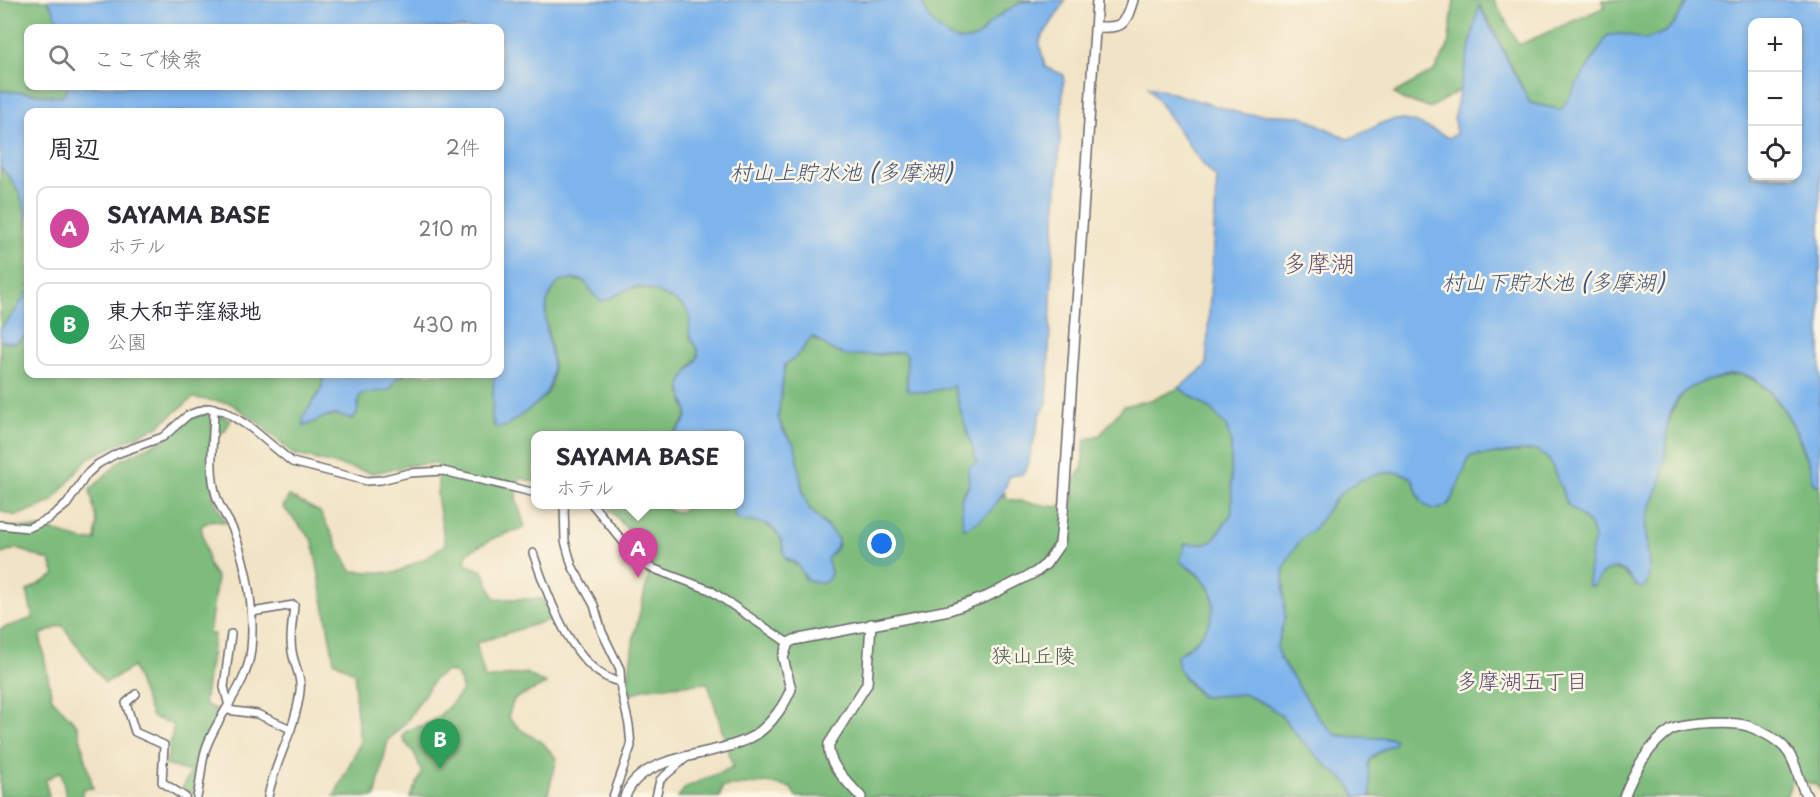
<!DOCTYPE html>
<html lang="ja">
<meta charset="utf-8">
<style>
:root{--surface:#fff;--page:#f7f7f7;--text:#2b2b33;--muted:#7c7c81;--line:#e1e1e2;--accent:#d1495b}
body{margin:0;font-family:"Playpen Sans","Klee One",sans-serif;background:var(--page);color:var(--text)}
.controls{position:absolute;right:18px;top:18px;display:grid;overflow:hidden;border-radius:12px;box-shadow:0 3px 9px #0003}
.controls button{width:54px;height:54px;display:grid;place-items:center;padding:0;border:0;border-bottom:2px solid var(--line);background:var(--surface);color:var(--text);font:30px sans-serif}
.you{position:absolute;left:882px;top:544px;width:21px;height:21px;margin:-15px;border:4px solid #fff;border-radius:50%;background:#1a73e8;box-shadow:0 0 0 9px #1a73e833}
.badge{display:grid;place-items:center;width:39px;height:39px;border-radius:50%;background:var(--accent);color:#fff;font-size:20px;font-weight:700}
.pin{position:absolute;translate:-50% -50px;filter:drop-shadow(0 2px 3px #0008)}
.pin::after{content:'';position:absolute;top:32px;width:21px;height:18px;background:inherit;clip-path:polygon(0 0,100% 0,50% 100%)}
.popup{position:absolute;left:531px;top:431px;width:213px;height:78px;box-sizing:border-box;display:grid;place-content:center;border-radius:12px;background:var(--surface);filter:drop-shadow(0 2px 4px #0005);font-size:20px;white-space:nowrap;color:var(--muted)}
.popup b{font-size:22px;color:var(--text)}
.popup::after{content:'';position:absolute;left:50%;top:100%;margin-left:-12px;border:12px solid transparent;border-top-color:var(--surface)}
.list{margin:0;padding:0;list-style:none}
h2{display:flex;justify-content:space-between;align-items:center;height:78px;margin:0;padding:0 24px;font-size:26px}
h2 small{font-size:20px;font-weight:400;color:var(--muted)}
.list li{display:grid;grid-template-columns:39px 1fr auto;gap:18px;align-items:center;box-sizing:border-box;height:84px;margin:0 12px 12px;padding:0 12px;border:2px solid var(--line);border-radius:12px}
.list b{display:block;font-size:22px;white-space:nowrap}
.list p{margin:0;font-size:20px;white-space:nowrap;color:var(--muted)}
.list em{font-size:20px;font-style:normal;color:var(--muted)}
.icon{flex:none;width:33px;height:33px;fill:none;stroke:currentColor;stroke-width:2;stroke-linecap:round;stroke-linejoin:round}
.map{position:relative;flex:none;width:1820px;height:797px;overflow:hidden}
.search{position:absolute;background:var(--surface);box-shadow:0 3px 9px #0003;left:24px;top:24px;width:480px;height:66px;display:flex;align-items:center;gap:15px;box-sizing:border-box;padding:0 21px;border-radius:12px;color:var(--muted);font-size:22px}
.panel{position:absolute;background:var(--surface);box-shadow:0 3px 9px #0003;left:24px;top:108px;width:480px;height:270px;border-radius:12px}
.map>svg:first-child{display:block}
.forest{fill:#7ebc7d;stroke:#506f5c;stroke-width:1.5}
.water{fill:#7db4ec;stroke:#506b94;stroke-width:1.5;fill-rule:evenodd}
.lines{fill:none;stroke-linecap:round;stroke-linejoin:round}
.minor-casing{stroke:#6a666b;stroke-width:10}
.tertiary-casing{stroke:#6a666b;stroke-width:12}
.minor{stroke:#fff;stroke-width:7}
.tertiary{stroke:#fff;stroke-width:9}
.labels{text-anchor:middle;dominant-baseline:central;stroke-width:5;stroke-linejoin:round;paint-order:stroke}
.park-label{font-size:21px;fill:#475a55;stroke:#fcf5e5}
.water-label{font-size:22px;font-style:italic;fill:#425579;stroke:#fcf5e5}
.neighbourhood-label{font-size:22px;fill:#5b5273;stroke:#fcf5e5}
.quarter-label{font-size:24px;fill:#5b5273;stroke:#fcf5e5}
</style>
<div class="map">
<svg width="1820" height="797" viewBox="0 0 1820 797">
<rect width="100%" height="100%" fill="#fcf5e5"/>
<filter id="ink" filterUnits="userSpaceOnUse"><feTurbulence type="fractalNoise" baseFrequency=".0167" numOctaves="2"/><feDisplacementMap in="SourceGraphic" scale="12" xChannelSelector="R" yChannelSelector="G"/><feConvolveMatrix kernelMatrix="1 2 1 2 8 2 1 2 1" color-interpolation-filters="sRGB"/></filter>
<filter id="wash" filterUnits="userSpaceOnUse"><feTurbulence type="fractalNoise" baseFrequency=".008" numOctaves="4" result="noise"/><feDisplacementMap in="SourceGraphic" scale="24" xChannelSelector="R" yChannelSelector="G"/><feGaussianBlur stdDeviation="1.35" result="paint"/><feColorMatrix in="noise" values="0 0 0 0 0 0 0 0 0 0 0 0 0 0 0 0 0 1.4 0 .05"/><feComposite in="paint" operator="in"/></filter>
<g filter="url(#wash)">
<rect width="100%" height="100%" fill="#f1e3c5"/>
<g class="forest">
<polygon points="0,0 47,0 52,7 61,28 28,28 28,86 68,86 65,93 60,96 48,96 32,93 0,91"/>
<path d="M 921,0 L 1033,0 C 1017,3 1000,14 989,25 C 984,29 981,36 976,38 C 950,50 927,21 921,0 Z"/>
<polygon points="1454,0 1494,0 1519,45 1605,7 1602,0 1688,0 1674,24 1665,32 1645,40 1623,34 1608,35 1562,110 1530,103 1494,30 1480,6 1460,90 1430,108 1402,99 1394,93 1434,71 1448,47"/>
<path d="M 0,167 C 29,195 29,221 28,260 C 28,270 31,283 28,292 C 23,306 11,320 0,329 Z"/>
<path d="M 573,280 L 588,282 L 593,293 L 601,301 C 611,300 618,292 627,289 C 642,284 681,298 688,312 C 691,319 691,328 690,336 L 698,347 L 698,357 L 689,369 L 683,402 L 687,410 L 686,418 L 673,435 L 536,436 L 536,482 L 520,478 L 516,499 L 525,527 L 494,538 L 467,553 L 465,564 L 483,571 L 495,599 L 542,599 L 552,619 L 476,643 L 485,679 L 526,673 L 546,684 L 514,699 L 508,717 L 521,730 L 542,742 L 557,759 L 547,797 L 410,797 L 422,773 L 415,754 L 403,740 L 403,734 C 413,725 419,728 429,723 C 437,719 461,696 462,688 C 462,684 459,679 457,674 L 447,671 L 435,678 L 407,721 L 388,740 L 375,797 L 334,797 L 360,743 L 355,695 L 355,673 L 334,661 L 313,541 L 283,507 L 289,496 L 320,512 L 351,571 L 395,573 L 426,558 L 445,544 L 437,495 L 439,469 L 437,463 L 413,465 L 372,473 L 293,454 L 259,423 L 230,403 L 193,398 L 158,426 L 88,458 L 52,502 L 16,516 L 0,511 L 0,341 C 12,346 18,342 28,335 L 28,374 L 324,374 L 321,390 L 311,404 L 303,425 L 305,426 L 327,416 L 337,415 L 352,419 L 357,414 L 359,396 L 365,392 L 389,390 L 397,378 L 402,374 L 494,374 L 493,424 L 504,427 C 514,419 538,404 545,396 C 571,361 524,316 560,281 Z"/>
<path d="M 811,337 L 824,344 L 878,355 L 904,352 L 907,355 L 907,388 L 953,385 L 977,462 L 968,468 L 969,486 L 962,494 L 987,514 L 1005,493 L 1007,499 L 1056,507 L 1073,502 L 1075,482 L 1079,471 L 1082,471 L 1085,440 L 1100,435 L 1124,406 L 1151,400 L 1179,388 L 1211,409 L 1226,426 L 1231,441 L 1232,513 L 1212,542 L 1199,544 L 1185,544 L 1187,567 C 1218,588 1223,614 1196,641 C 1190,647 1183,651 1177,656 C 1178,674 1189,685 1202,697 L 1244,694 L 1267,705 L 1281,715 L 1303,742 L 1328,767 L 1348,783 L 1357,797 L 796,797 L 791,788 L 767,783 L 722,787 L 720,797 L 678,797 L 686,787 L 733,767 L 708,683 L 646,688 L 626,697 L 634,636 L 653,559 L 606,505 L 668,505 L 669,511 L 679,512 L 690,505 L 733,505 L 734,516 L 761,521 L 776,532 L 782,540 L 783,550 L 786,559 L 801,568 L 805,579 L 819,583 L 831,572 L 827,559 L 839,545 L 827,526 L 809,508 L 805,500 L 799,471 L 790,441 L 778,418 L 785,364 L 794,359 L 802,350 Z"/>
<path d="M 1741,374 C 1787,392 1800,443 1817,485 L 1820,485 L 1820,790 L 1816,785 L 1793,778 L 1786,797 L 1371,797 C 1365,762 1362,761 1394,744 L 1392,738 L 1358,738 L 1335,734 L 1319,718 L 1280,658 L 1277,646 L 1285,617 L 1283,572 C 1287,560 1293,548 1301,539 C 1305,535 1311,533 1315,528 C 1323,517 1330,504 1340,494 C 1356,479 1391,465 1412,478 L 1420,500 L 1448,505 L 1470,456 L 1536,450 L 1547,458 L 1551,463 L 1568,505 L 1590,524 L 1594,540 L 1594,585 C 1608,561 1622,566 1636,586 L 1649,576 L 1646,521 L 1661,479 L 1666,428 L 1676,403 L 1688,388 L 1705,381 Z"/>
<polygon points="203,412 208,412 212,417 210,469 214,499 226,523 212,520 201,526 209,566 217,578 209,634 214,634 204,704 222,712 203,746 193,796 181,790 191,772 166,765 174,725 152,717 133,667 105,683 62,625 40,635 52,699 77,725 93,788 82,789 82,797 66,797 61,771 45,780 49,797 0,797 0,629 33,618 27,591 55,575 50,561 17,548 0,555 0,526 47,529 85,541 95,540 97,523 90,490 121,460 161,441 191,418"/>
<polygon points="220,415 231,420 224,432 216,431 217,416"/>
</g>
<g class="water">
<path d="M 47,0 L 921,0 C 928,21 949,49 975,38 C 981,36 984,29 988,25 C 998,16 1011,7 1023,2 C 1036,0 1051,0 1065,0 L 1063,5 L 1040,40 C 1039,49 1044,57 1045,67 L 1064,75 L 1053,252 L 1047,403 L 1040,415 L 1027,468 L 1022,474 L 1009,476 C 1003,499 988,520 965,528 L 963,527 L 961,498 L 969,486 L 968,468 L 977,462 L 953,386 L 925,393 L 909,391 L 907,388 L 907,355 L 904,352 L 848,356 L 834,351 L 814,337 L 811,337 L 802,350 L 794,359 L 785,364 L 778,418 L 784,432 L 795,445 L 803,493 L 809,508 L 838,539 L 837,547 L 827,559 L 831,572 L 829,579 L 823,583 L 808,581 L 797,564 L 785,557 C 782,551 784,544 780,538 C 767,513 746,528 734,516 L 733,505 L 740,504 L 740,436 L 673,435 C 677,430 684,425 687,417 C 690,406 678,395 682,382 C 685,371 697,366 698,355 C 699,346 694,346 691,339 C 687,332 692,320 688,312 C 682,301 647,286 635,287 C 622,289 613,300 601,301 C 582,289 596,274 560,281 C 524,316 570,360 544,396 C 539,403 513,421 504,427 L 495,427 L 492,418 L 494,374 L 500,374 L 500,112 L 28,112 L 28,226 C 24,202 19,184 0,167 L 0,91 L 32,93 L 48,96 L 60,96 L 65,93 L 68,86 L 500,86 L 500,28 L 61,28 L 52,7 Z"/>
<path d="M 1688,0 L 1820,0 L 1820,485 L 1813,484 C 1811,477 1812,469 1809,462 C 1797,430 1779,389 1746,375 C 1736,372 1724,376 1714,379 C 1656,392 1671,433 1662,477 C 1658,494 1647,509 1646,525 C 1644,544 1653,566 1647,584 L 1642,588 C 1633,586 1632,578 1625,572 C 1612,562 1600,574 1594,585 L 1588,586 L 1590,559 L 1594,540 L 1591,527 L 1590,524 L 1568,505 L 1551,463 L 1547,458 L 1536,450 L 1470,456 L 1452,499 C 1448,505 1444,509 1437,509 C 1419,510 1418,490 1412,478 C 1391,464 1356,479 1340,494 C 1330,504 1323,517 1315,528 C 1311,533 1305,535 1301,540 C 1293,549 1287,560 1283,572 L 1285,617 L 1277,646 L 1280,658 L 1319,718 L 1335,734 L 1341,736 L 1395,739 L 1394,744 L 1372,756 L 1368,764 L 1371,797 L 1357,797 L 1348,783 L 1328,767 L 1303,742 L 1281,715 L 1267,705 L 1244,694 L 1202,697 L 1179,670 L 1177,656 C 1183,651 1190,647 1196,641 C 1213,624 1222,598 1202,578 C 1196,571 1187,567 1180,561 L 1185,544 L 1199,544 L 1212,542 L 1232,513 L 1231,441 L 1226,426 L 1211,409 L 1179,388 L 1206,366 L 1217,179 L 1200,161 L 1148,86 L 1243,114 L 1302,116 L 1347,139 C 1360,135 1370,129 1382,123 C 1405,113 1429,128 1449,138 L 1456,134 L 1454,116 L 1479,5 L 1530,103 L 1561,110 L 1608,35 L 1623,34 L 1645,40 L 1665,32 L 1674,24 ZM 1798,22 L 1798,176 L 1752,176 L 1752,22 Z"/>
<polygon points="28,291 28,335 15,343 0,341 0,329 12,316"/>
<polygon points="324,374 406,374 397,378 390,390 361,394 359,396 357,414 352,419 337,415 327,416 304,426 303,417 321,390"/>
</g>
</g>
<g filter="url(#ink)">
<g class="lines">
<g class="minor-casing">
<g id="minor">
<polyline points="564,504 565,541 572,566 594,605 602,632 620,669 621,690 629,725 631,746 613,797"/>
<polyline points="592,504 640,562 649,567 710,590 788,643"/>
<polyline points="0,525 28,528 48,519 67,504 87,474 98,464 116,454 163,437 188,415 208,408 225,411 234,417 251,428 292,462 367,481 381,480 409,473 443,471 536,493"/>
<path d="M 533,553 C 547,593 572,672 620,682"/>
<path d="M 252,612 L 294,605 C 293,620 289,637 292,651 C 294,666 302,676 300,691 C 296,729 275,760 268,797"/>
<polyline points="136,694 126,703 135,732 164,745 162,782 185,797"/>
<polyline points="229,706 224,687 231,634"/>
<polyline points="227,710 257,714 291,729"/>
<path d="M 197,797 C 201,781 201,763 206,748 C 218,714 248,685 251,649 C 255,610 247,567 234,532 C 229,519 219,508 216,495 C 208,468 214,436 214,408"/>
<polyline points="656,797 660,780 687,757"/>
</g>
</g>
<g class="tertiary-casing">
<g id="tertiary">
<path d="M 1096,27 C 1123,28 1125,26 1133,0"/>
<path d="M 625,797 C 640,750 723,759 758,733 C 772,723 785,704 791,689 L 783,658 L 788,643 L 794,640 L 949,610 L 986,597 L 1036,572 L 1046,564 L 1060,544 L 1063,515 L 1097,0"/>
<path d="M 861,797 C 849,783 826,764 829,744 L 867,684 L 871,624"/>
<path d="M 1624,797 C 1633,773 1649,744 1671,730 C 1684,723 1734,721 1748,726 C 1761,731 1775,738 1784,747 C 1797,761 1798,781 1807,797"/>
</g>
</g>
<use href="#minor" class="minor"/>
<use href="#tertiary" class="tertiary"/>
</g>
</g>
<g class="labels">
<g class="park-label">
<text x="1033" y="654">狭山丘陵</text>
</g>
<g class="water-label">
<text x="841" y="170">村山上貯水池 (多摩湖)</text>
<text x="1553" y="280">村山下貯水池 (多摩湖)</text>
</g>
<g class="neighbourhood-label">
<text x="1522" y="679">多摩湖五丁目</text>
</g>
<g class="quarter-label">
<text x="1319" y="262">多摩湖</text>
</g>
</g>
</svg>
<div class="controls">
<button>+</button>
<button>−</button>
<button><svg class="icon" aria-label="locate" viewBox="0 0 24 24"><circle cx="12" cy="12" r="6"/><path d="M12 2v4M12 18v4M2 12h4M18 12h4"/></svg></button>
</div>
<div class="you"></div>
<div class="pin badge" style="left:638px;top:578px;background:#d1479c">A</div>
<div class="popup"><b>SAYAMA BASE</b>ホテル</div>
<div class="pin badge" style="left:440px;top:769px;background:#2e9e5b">B</div>
<div class="search"><svg class="icon" aria-label="search" viewBox="0 0 24 24"><circle cx="10" cy="10" r="6"/><path d="M15 15l6 6"/></svg>ここで検索</div>
<section class="panel">
<h2>周辺<small>2件</small></h2>
<ul class="list">
<li><span class="badge" style="background:#d1479c">A</span><div><b>SAYAMA BASE</b><p>ホテル</p></div><em>210 m</em></li>
<li><span class="badge" style="background:#2e9e5b">B</span><div><b>東大和芋窪緑地</b><p>公園</p></div><em>430 m</em></li>
</ul>
</section>
</div>
